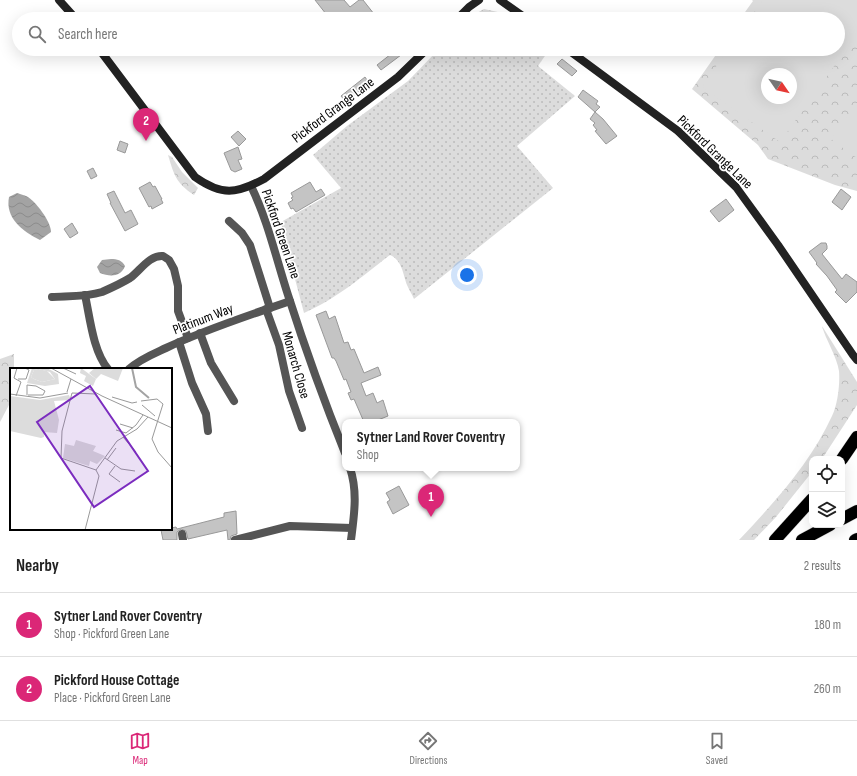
<!DOCTYPE html>
<meta charset="utf-8">
<style>
:root{--surface:#fff;--page:#f6f6f6;--text:#222;--muted:#767676;--line:#e0e0e0;--accent:#db2777}
body{margin:0;font-family:"Sofia Sans Condensed",sans-serif;background:var(--page);color:var(--text)}
.controls{position:absolute;right:12px;bottom:12px;display:grid;overflow:hidden;border-radius:8px;box-shadow:0 4px 16px #0002}
.controls button{width:36px;height:36px;display:grid;place-items:center;padding:0;border:0;border-bottom:1px solid var(--line);background:var(--surface);color:var(--text);font:20px sans-serif}
.compass{position:absolute;left:761px;top:68px;width:36px;height:36px;border-radius:50%;background:var(--surface);box-shadow:0 4px 16px #0002;rotate:124deg}
.you{position:absolute;left:467px;top:275px;width:14px;height:14px;margin:-10px;border:3px solid #fff;border-radius:50%;background:#1a73e8;box-shadow:0 0 0 6px #1a73e833}
.badge{display:grid;place-items:center;width:26px;height:26px;border-radius:50%;background:var(--accent);color:#fff;font-size:13px;font-weight:700}
.pin{position:absolute;translate:-50% -33px;filter:drop-shadow(0 1px 2px #0008)}
.pin::after{content:'';position:absolute;top:21px;width:14px;height:12px;background:inherit;clip-path:polygon(0 0,100% 0,50% 100%)}
.popup{position:absolute;left:342px;top:419px;width:178px;height:52px;box-sizing:border-box;display:grid;place-content:center;border-radius:8px;background:var(--surface);filter:drop-shadow(0 1px 3px #0005);font-size:13px;white-space:nowrap;color:var(--muted)}
.popup b{font-size:15px;color:var(--text)}
.popup::after{content:'';position:absolute;left:50%;top:100%;margin-left:-8px;border:8px solid transparent;border-top-color:var(--surface)}
.list{margin:0;padding:0;list-style:none}
h2{display:flex;justify-content:space-between;align-items:center;height:52px;margin:0;padding:0 16px;font-size:17px}
h2 small{font-size:13px;font-weight:400;color:var(--muted)}
.list li{display:grid;grid-template-columns:26px 1fr auto;gap:12px;align-items:center;box-sizing:border-box;height:64px;padding:0 16px;border-top:1px solid var(--line)}
.list b{display:block;font-size:15px;white-space:nowrap}
.list p{margin:0;font-size:13px;white-space:nowrap;color:var(--muted)}
.list em{font-size:13px;font-style:normal;color:var(--muted)}
.icon{flex:none;width:22px;height:22px;fill:none;stroke:currentColor;stroke-width:2;stroke-linecap:round;stroke-linejoin:round}
.map{position:relative;flex:none;width:857px;height:540px;overflow:hidden}
.search{position:absolute;background:var(--surface);box-shadow:0 4px 16px #0002;left:12px;right:12px;top:12px;height:44px;display:flex;align-items:center;gap:10px;box-sizing:border-box;padding:0 14px;border-radius:22px;color:var(--muted);font-size:15px}
.sheet{height:180px;background:var(--surface)}
nav{display:flex;justify-content:space-around;align-items:center;box-sizing:border-box;height:56px;border-top:1px solid var(--line);background:var(--surface);font-size:11px;color:var(--muted)}
nav a{display:grid;justify-items:center;gap:2px}
nav .on{color:var(--accent)}
.map>svg:first-child{display:block}
.grass{fill:url(#grass-dots)}
.forest{fill:url(#forest-crowns);fill-rule:evenodd}
.pitch{fill:#dcdcdc;fill-rule:evenodd}
.water{fill:url(#water-waves)}
.building{fill:#c4c4c4;stroke:#999}
.lines{fill:none;stroke-linecap:round;stroke-linejoin:round}
.highway-casing{stroke:#dbdbdb;stroke-width:13}
.street{stroke:#555;stroke-width:8}
.secondary{stroke:#222;stroke-width:8}
.highway{stroke:#000;stroke-width:12}
.labels{text-anchor:middle;dominant-baseline:central;stroke-width:3.5;stroke-linejoin:round;paint-order:stroke}
.street-label{font-size:14px;fill:#000;stroke:#fff}
.inset-river{fill:none;stroke:#a3a3a3;stroke-width:2}
.inset-road{fill:none;stroke:#999;stroke-width:1}
.view{fill:#7b2cbf;fill-opacity:0.15;stroke:#7b2cbf;stroke-width:2}
.inset-edge{fill:none;stroke:#000;stroke-width:2}
</style>
<div class="map">
<svg width="857" height="540" viewBox="0 0 857 540">
<defs>
<pattern id="grass-dots" width="8" height="8" patternUnits="userSpaceOnUse"><rect width="8" height="8" fill="#dcdcdc"/><path d="M2 2h.1M6 6h.1" fill="none" stroke="#bbb" stroke-width="1.8" stroke-linecap="round"/></pattern>
<pattern id="forest-crowns" width="20" height="18" patternUnits="userSpaceOnUse"><rect width="20" height="18" fill="#dcdcdc"/><path d="M2 6a3 3 0 1 1 6 0M12 15a3 3 0 1 1 6 0" fill="none" stroke="#bbb"/></pattern>
<pattern id="water-waves" width="16" height="10" patternUnits="userSpaceOnUse"><rect width="16" height="10" fill="#a3a3a3"/><path d="M0 5q4-4 8 0t8 0" fill="none" stroke="#8b8b8b"/></pattern>
</defs>
<rect width="100%" height="100%" fill="#fff"/>
<g class="grass">
<polygon points="484,9 507,14 513,19 470,19 477,13"/>
<path d="M 439,49 L 549,50 L 538,66 L 575,96 L 517,146 L 553,188 L 414,299 C 412,294 409,290 407,285 C 403,274 402,260 390,255 C 361,277 338,298 304,313 L 286,245 L 281,222 L 341,188 L 313,155 L 347,126 L 408,81 Z"/>
</g>
<g class="forest">
<path d="M 752,0 L 857,0 L 857,191 L 835,185 L 768,159 L 758,145 L 692,89 L 720,49 L 838,49 L 838,19 L 740,19 L 753,1 ZM 767,74 L 791,74 L 791,98 L 767,98 Z"/>
<path d="M 168,155 L 172,157 L 182,172 L 198,188 L 194,195 C 176,183 174,175 168,155 Z"/>
<path d="M 822,326 L 857,382 L 857,405 L 822,459 L 812,459 L 812,472 L 776,517 L 754,540 L 739,540 C 774,503 811,462 832,416 C 838,404 840,383 839,371 C 837,357 825,338 822,326 Z"/>
<polygon points="14,354 14,369 11,369 11,381 9,385 10,403 0,422 0,359"/>
</g>
<g class="pitch">
<path d="M 763,0 L 857,0 L 857,34 L 780,142 L 702,87 L 728,49 L 838,49 L 838,19 L 750,19 ZM 767,74 L 791,74 L 791,98 L 767,98 Z"/>
<polygon points="857,103 857,158 831,139"/>
</g>
<g class="water">
<path d="M 17,193 C 20,194 23,195 26,196 C 36,201 51,222 51,232 L 40,240 C 22,231 5,218 9,197 Z"/>
<path d="M 111,259 C 117,259 122,260 125,266 C 121,277 110,277 100,273 L 97,267 L 102,260 Z"/>
</g>
<g class="building">
<polygon points="315,0 344,0 350,7 359,0 363,0 378,19 365,19 361,14 355,19 330,19"/>
<polygon points="388,49 409,49 381,70 377,65 391,54"/>
<polygon points="562,59 577,71 572,76 557,64"/>
<polygon points="365,77 369,83 346,102 341,96"/>
<polygon points="583,90 598,101 596,104 600,107 595,112 603,119 617,136 606,144 595,131 597,130 593,125 595,123 590,119 595,112 578,97"/>
<polygon points="238,131 246,139 239,146 231,137"/>
<polygon points="120,141 128,144 125,153 117,150"/>
<polygon points="238,147 242,159 238,160 242,169 235,172 231,170 224,153"/>
<polygon points="93,168 97,176 91,179 87,171"/>
<polygon points="150,182 153,187 155,186 162,199 161,199 163,203 152,209 151,206 149,207 139,188"/>
<polygon points="310,182 316,192 321,189 325,195 296,212 293,208 291,209 288,203 293,200 291,198 293,197 291,193"/>
<polygon points="841,189 851,197 842,210 832,202"/>
<polygon points="114,191 125,213 131,210 138,224 125,231 110,203 111,203 107,194"/>
<polygon points="726,199 734,210 719,222 710,211"/>
<polygon points="72,223 78,233 70,238 64,229"/>
<polygon points="821,243 826,243 827,246 827,249 822,254 842,279 846,274 857,282 857,292 846,303 835,292 837,290 827,276 816,264 817,263 809,252"/>
<polygon points="326,311 329,319 335,316 344,343 348,342 351,350 354,349 364,373 378,367 381,375 361,383 366,396 373,393 377,403 383,400 388,416 373,422 364,422 354,399 351,400 348,393 351,392 346,379 344,380 336,361 334,358 332,358 316,315"/>
<polygon points="399,486 409,505 393,514 387,502 390,500 386,493"/>
<polygon points="236,511 237,534 231,536 230,540 228,540 227,530 188,539 186,531 181,529 177,532 177,540 163,540 161,530 176,527 177,529 224,517 224,513"/>
</g>
<g class="lines">
<g class="highway-casing">
<g id="highway">
<polyline points="842,459 857,437"/>
<polyline points="842,519 857,511"/>
<polyline points="775,540 812,499"/>
<polyline points="802,540 830,525"/>
<polyline points="855,540 857,539"/>
</g>
</g>
<g class="street">
<path d="M 251,186 C 268,221 276,258 288,295 C 305,348 324,401 345,453"/>
<polyline points="229,221 242,233 250,245 270,308"/>
<path d="M 85,295 C 90,318 93,351 108,369"/>
<path d="M 52,297 C 69,296 86,297 102,292 C 111,288 122,283 130,278 C 140,271 149,255 163,256 L 169,260 L 174,269 L 178,286 L 178,311 L 188,338"/>
<polyline points="266,309 279,345 289,391 302,428"/>
<polyline points="200,333 211,363 234,401"/>
<polyline points="179,342 192,383 206,414 208,431"/>
<path d="M 129,369 C 140,359 153,354 166,348 C 206,329 248,316 290,301"/>
<path d="M 350,468 C 358,492 354,516 351,540"/>
<polyline points="182,534 183,540"/>
<polyline points="235,540 290,526 352,528"/>
</g>
<g class="secondary">
<polyline points="59,0 76,19"/>
<polyline points="500,0 527,19"/>
<polyline points="457,19 469,7 479,0"/>
<path d="M 99,49 L 195,177 C 222,196 236,194 264,179 L 398,77 L 427,49"/>
<polyline points="567,49 678,131 736,187 778,245 853,355 857,360"/>
</g>
<use href="#highway" class="highway"/>
</g>
<g class="labels">
<g class="street-label">
<text transform="translate(333 110) rotate(-37)">Pickford Grange Lane</text>
<text transform="translate(715 152) rotate(44)">Pickford Grange Lane</text>
<text transform="translate(281 234) rotate(71)">Pickford Green Lane</text>
<text transform="translate(203 319) rotate(-21)">Platinum Way</text>
<text transform="translate(296 365) rotate(74)">Monarch Close</text>
</g>
</g>
<g transform="translate(10 368)">
<rect width="162" height="162" fill="#fff"/>
<path d="M 71,0 L 86,11 L 83,18 L 74,13 L 76,8 L 70,5 ZM 28,1 L 37,3 L 45,11 L 32,14 L 24,11 L 21,9 L 24,2 ZM 66,72 L 86,78 L 83,83 L 95,88 L 87,96 L 80,93 L 79,98 L 53,90 L 55,76 L 64,78 Z" fill="#dcdcdc"/>
<path d="M 22,0 L 37,0 L 48,6 L 49,16 L 35,18 L 17,15 ZM 28,1 L 40,4 L 45,11 L 32,14 L 24,11 L 21,9 L 24,2 ZM 85,0 L 113,0 L 108,13 L 91,6 L 86,11 L 79,5 ZM 59,27 L 61,32 L 44,33 L 49,52 L 47,65 L 34,64 L 34,69 L 31,70 L 0,63 L 0,28 L 30,32 Z" fill="#dcdcdc" fill-rule="evenodd"/>
<path d="M 15,36 L 24,36 L 24,50 L 15,50 ZM 25,36 L 43,36 L 43,47 L 24,47 ZM 9,52 L 24,53 L 23,63 L 9,63 ZM 27,52 L 46,52 L 46,64 L 27,63 Z" fill="#dcdcdc"/>
<path class="inset-river" d="M 122,0 L 126,19 L 139,30"/>
<path class="inset-road" d="M 41,0 L 92,28 L 162,60M 53,0 L 66,6M 8,11 L 16,11 L 19,2 L 15,0M 57,24 L 61,11M 62,25 L 52,63 L 51,90 L 86,102M 62,25 L 86,26M 0,26 L 30,30 L 58,25M 17,27 L 17,17 L 26,18 L 35,23 L 33,27 L 18,27M 6,28 L 11,14 L 4,10 L 7,0M 102,29 L 122,35 L 127,34M 131,33 L 147,31 L 153,36 L 142,71 L 148,84 L 162,100M 132,37 L 145,48M 110,56 L 123,60M 106,62 L 116,65 L 126,57 L 133,47M 113,69 L 126,84M 95,90 L 111,101 L 125,103M 97,92 L 106,80M 105,98 L 99,106 L 110,114M 86,102 L 107,73 L 127,61 L 138,49M 75,162 L 89,108 L 86,102"/>
<path class="view" d="M 80,18 L 138,103 L 84,139 L 27,54 Z"/>
<rect width="162" height="162" class="inset-edge"/>
</g>
</svg>
<div class="controls">
<button><svg class="icon" aria-label="locate" viewBox="0 0 24 24"><circle cx="12" cy="12" r="6"/><path d="M12 2v4M12 18v4M2 12h4M18 12h4"/></svg></button>
<button><svg class="icon" aria-label="layers" viewBox="0 0 24 24"><path d="M12 4l9 5-9 5-9-5zM3 14l9 5 9-5"/></svg></button>
</div>
<svg class="compass" viewBox="-18 -18 36 36"><path d="M0-13l5 13h-10z" fill="#e53935"/><path d="M0 13l5-13h-10z" fill="#767676"/></svg>
<div class="you"></div>
<div class="pin badge" style="left:431px;top:517px">1</div>
<div class="popup"><b>Sytner Land Rover Coventry</b>Shop</div>
<div class="pin badge" style="left:146px;top:141px">2</div>
<div class="search"><svg class="icon" aria-label="search" viewBox="0 0 24 24"><circle cx="10" cy="10" r="6"/><path d="M15 15l6 6"/></svg>Search here</div>
</div>
<section class="sheet">
<h2>Nearby<small>2 results</small></h2>
<ul class="list">
<li><span class="badge">1</span><div><b>Sytner Land Rover Coventry</b><p>Shop · Pickford Green Lane</p></div><em>180 m</em></li>
<li><span class="badge">2</span><div><b>Pickford House Cottage</b><p>Place · Pickford Green Lane</p></div><em>260 m</em></li>
</ul>
</section>
<nav>
<a class="on"><svg class="icon" aria-label="map" viewBox="0 0 24 24"><path d="M3 6l6-2 6 2 6-2v14l-6 2-6-2-6 2zM9 4v14M15 6v14"/></svg>Map</a>
<a><svg class="icon" aria-label="directions" viewBox="0 0 24 24"><path d="M12 3l9 9-9 9-9-9zM9 14v-3h6M13 9l2 2-2 2"/></svg>Directions</a>
<a><svg class="icon" aria-label="saved" viewBox="0 0 24 24"><path d="M7 4h10v16l-5-4-5 4z"/></svg>Saved</a>
</nav>
